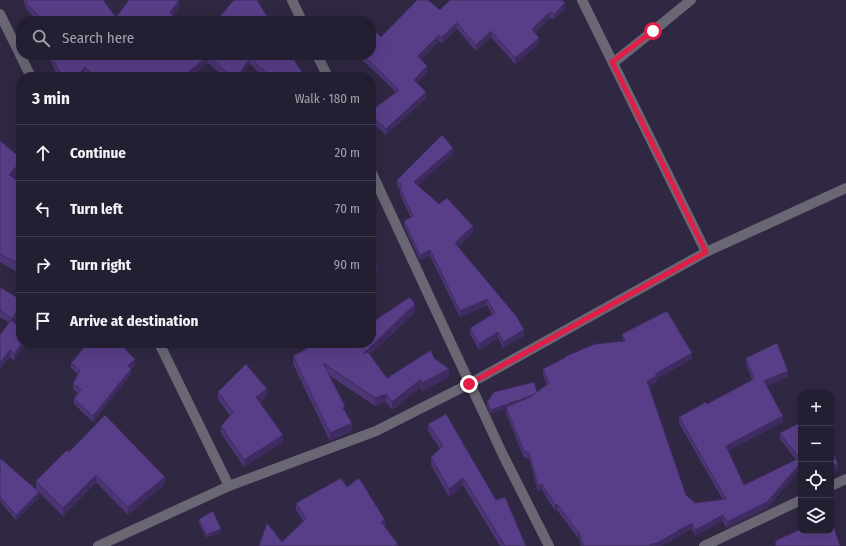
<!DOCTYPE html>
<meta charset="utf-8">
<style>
:root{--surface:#241e32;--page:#302b3e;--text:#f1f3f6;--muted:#a3a2ac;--line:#413c4d}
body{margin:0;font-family:"Fira Sans Condensed",sans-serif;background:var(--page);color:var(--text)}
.controls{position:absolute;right:12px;bottom:12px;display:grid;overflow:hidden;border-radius:8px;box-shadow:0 4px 16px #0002}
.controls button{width:36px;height:36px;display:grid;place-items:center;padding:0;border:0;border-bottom:1px solid var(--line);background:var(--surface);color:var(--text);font:20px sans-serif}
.stop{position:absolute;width:12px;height:12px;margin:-9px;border:3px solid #e11d48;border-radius:50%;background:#fff}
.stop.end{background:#e11d48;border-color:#fff;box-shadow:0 1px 4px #0008}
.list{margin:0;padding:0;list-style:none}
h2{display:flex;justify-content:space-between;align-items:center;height:52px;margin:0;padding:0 16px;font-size:17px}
h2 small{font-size:13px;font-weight:400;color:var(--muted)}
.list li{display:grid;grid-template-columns:26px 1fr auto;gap:12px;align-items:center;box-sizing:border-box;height:56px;padding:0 16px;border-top:1px solid var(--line)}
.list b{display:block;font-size:15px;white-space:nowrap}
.list em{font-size:13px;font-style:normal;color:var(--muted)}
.icon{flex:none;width:22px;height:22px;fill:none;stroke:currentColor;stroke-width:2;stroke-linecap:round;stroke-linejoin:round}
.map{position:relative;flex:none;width:846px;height:546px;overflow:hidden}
.search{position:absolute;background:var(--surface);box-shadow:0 4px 16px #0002;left:16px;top:16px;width:360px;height:44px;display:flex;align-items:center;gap:10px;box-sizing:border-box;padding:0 14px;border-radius:16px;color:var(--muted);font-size:15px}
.panel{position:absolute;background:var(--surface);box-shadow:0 4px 16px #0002;left:16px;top:72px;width:360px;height:276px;border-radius:16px}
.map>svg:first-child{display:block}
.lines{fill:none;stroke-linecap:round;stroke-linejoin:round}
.minor{stroke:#6a6674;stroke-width:10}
.wall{fill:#4c3575}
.shaded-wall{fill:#3e2b5f}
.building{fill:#583e88;stroke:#3e2b5f}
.route{stroke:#e11d48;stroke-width:5}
</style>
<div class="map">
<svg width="846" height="546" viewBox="0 0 846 546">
<rect width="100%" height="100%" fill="#302843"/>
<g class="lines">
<g class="minor">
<polyline points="292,0 302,21"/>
<polyline points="582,0 706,252"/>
<polyline points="0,14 31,77"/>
<polyline points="317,55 328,77"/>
<polyline points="613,63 653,31 691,0"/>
<polyline points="371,171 503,455 549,546"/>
<polyline points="159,343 229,486"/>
<polyline points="831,486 846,479"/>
<polyline points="98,546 229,486 376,431 469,384 706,252 846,188"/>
<polyline points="704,546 801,500"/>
</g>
</g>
<g class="wall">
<polygon points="23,0 103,0 116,17 179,7 173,16 179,21 37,21 27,10"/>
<polygon points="565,9 554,19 550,18 535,33 539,44 515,64 491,37 476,51 457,29 442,43 439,41 421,59 427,72 417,83 426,98 386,135 371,121 371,111 396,92 357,55 371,55 381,37 440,10"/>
<polygon points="48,55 291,55 305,77 264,77 250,64 241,77 225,77 208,63 190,77 89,77 85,73 82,77 58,77"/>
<polygon points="0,141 21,158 21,170 14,178 21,183 21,266 20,266 17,272 0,262"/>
<polygon points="453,154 417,185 439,204 473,232 458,247 524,336 503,348 498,338 479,350 470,334 470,328 492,314 487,305 460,317 430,256 420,260 404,226 404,221 411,218 400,194 400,189 397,186 397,180"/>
<polygon points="0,287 14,323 21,343 27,343 14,360 10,357 9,323 0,317"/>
<polygon points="415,312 370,355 387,378 434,358 449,377 422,392 421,387 392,410 386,402 375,406 329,375 345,412 352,431 330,441 293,364 293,356"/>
<polygon points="622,334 692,359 657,379 657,382 648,386 686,495 695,503 723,500 679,423 679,417 707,404 752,380 746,364 746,358 788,377 767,386 783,422 728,451 744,485 796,460 780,439 780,433 801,422 801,477 798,472 767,508 727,528 723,521 695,536 692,529 662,546 581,546 579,538 578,538 557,510 555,511 542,490 538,492 529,458 524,458 506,413 506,408 491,414 487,406 487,402 537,392 547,385 543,375 543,369 623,341"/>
<polygon points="71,363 135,364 131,369 131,374 93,422 74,404 74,399 78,393 73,389 73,384 78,374 71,368"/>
<polygon points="218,392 267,396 260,402 283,442 244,467 221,433 221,426 230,416 218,399"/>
<polygon points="428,424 496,500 526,546 500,546 463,485 449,497 431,465 431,457 440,449 428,431"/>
<polygon points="69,452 165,484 128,515 96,482 63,516 36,489 36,481"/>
<polygon points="0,458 39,497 16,520 0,501"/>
<polygon points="347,487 385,526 398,546 282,542 303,521 296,510 296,503"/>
<polygon points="199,519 221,532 206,538 199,523"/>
</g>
<g class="shaded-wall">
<polygon points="179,0 179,7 170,20 170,13"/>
<polygon points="565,3 565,9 554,19 554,14"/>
<polygon points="550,12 550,18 532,35 532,29"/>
<polygon points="457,23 457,29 442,43 442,37"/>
<polygon points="491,31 491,37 476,51 476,45"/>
<polygon points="439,35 439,41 418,62 418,56"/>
<polygon points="539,38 539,44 515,64 515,58"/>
<polygon points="208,56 208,63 190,77 182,77"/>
<polygon points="250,58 250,64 241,77 237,77"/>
<polygon points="427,66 427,72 414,86 414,80"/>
<polygon points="85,67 85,73 82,77 76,77"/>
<polygon points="426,92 426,98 386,135 386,129"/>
<polygon points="453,148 453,154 414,188 414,182"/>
<polygon points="21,161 21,170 9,184 9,175"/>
<polygon points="473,226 473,232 455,249 455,243"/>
<polygon points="430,250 430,256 420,260 420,255"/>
<polygon points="20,257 20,266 17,272 17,263"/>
<polygon points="377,265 377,273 371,277 371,269"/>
<polygon points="487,299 487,305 460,317 460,311"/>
<polygon points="415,304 415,312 363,362 363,354"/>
<polygon points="21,305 21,312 12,326 12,319"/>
<polygon points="524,330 524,336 503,348 503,342"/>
<polygon points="498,332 498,338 479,350 479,344"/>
<polygon points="22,343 27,343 14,360 14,354"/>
<polygon points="10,350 10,357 0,369 0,363"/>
<polygon points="692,353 692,359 657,379 657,382 647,387 647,381 655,374"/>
<polygon points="135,359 135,364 128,372 128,366"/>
<polygon points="131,369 131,374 93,422 93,416"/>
<polygon points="449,369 449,377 422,392 422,383"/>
<polygon points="788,371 788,377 764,387 764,381"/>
<polygon points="421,379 421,387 392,410 392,402"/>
<polygon points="267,389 267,396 256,404 256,397"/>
<polygon points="537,393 506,408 506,407 506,408 491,414 491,410"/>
<polygon points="386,394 386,402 375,406 375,398"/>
<polygon points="783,416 783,422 726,452 726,446"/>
<polygon points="352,423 352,431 330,441 330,433"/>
<polygon points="283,435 283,442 244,467 244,460"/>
<polygon points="838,464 838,470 831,471 831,465"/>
<polygon points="798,466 798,472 767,508 727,528 727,522"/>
<polygon points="96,475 96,482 63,516 63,508"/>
<polygon points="165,477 165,484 128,515 128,507"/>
<polygon points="463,478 463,485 449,497 449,489"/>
<polygon points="542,484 542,490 538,492 538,486"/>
<polygon points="39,492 39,497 16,520 16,515"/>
<polygon points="557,504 557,510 555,511 555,505"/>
<polygon points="723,515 723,521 695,536 695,530"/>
<polygon points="385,520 385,526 381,528 381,522"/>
<polygon points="692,523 692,529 662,546 655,546 655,544"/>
<polygon points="221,529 221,532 206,538 206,535"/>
<rect x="578" y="532" width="1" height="6"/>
<polygon points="654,543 654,546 648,546"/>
</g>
<g class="building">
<polygon points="26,0 103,0 116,17 129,0 179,0 170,13 179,21 44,21 27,4"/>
<polygon points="234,0 257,0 270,21 216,21"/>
<polygon points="417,0 428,0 440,10 450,0 562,0 565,3 554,14 550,12 532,29 539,38 515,58 491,31 476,45 457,23 442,37 439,35 418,56 427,66 414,80 426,92 386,129 371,115 371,111 399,90 363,55 371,55 371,28 381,37"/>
<polygon points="51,55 291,55 305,77 271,77 250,58 237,77 233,77 208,56 182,77 95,77 85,67 76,77 74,76 73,77 62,77"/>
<polygon points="442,135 453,148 414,182 439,204 447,198 473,226 455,243 517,317 524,330 503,342 498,332 479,344 470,328 495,313 487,299 460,311 430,250 420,255 404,221 413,216 400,189 402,185 397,180"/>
<polygon points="0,141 21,158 21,161 9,175 21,183 21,258 20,257 17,263 0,254"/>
<polygon points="371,259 377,265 371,269"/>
<polygon points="0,287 21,300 21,305 12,319 0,310"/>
<polygon points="410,297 415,304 363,354 368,352 387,378 431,350 434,358 449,369 422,383 421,379 392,402 386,394 375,398 323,363 345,406 343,408 352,423 330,433 293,356 317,343 371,343 371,323"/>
<polygon points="667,311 692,353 655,374 657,376 647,381 686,495 695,503 726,499 679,417 706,402 707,404 754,379 746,358 777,343 788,371 764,381 783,416 726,446 744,485 799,458 780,433 801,422 801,471 798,466 767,502 727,522 723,515 695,530 692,523 655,544 654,543 648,546 583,546 579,532 578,532 557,504 555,505 542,484 538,486 529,452 524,452 506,407 530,397 549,383 543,369 566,357 566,356 595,344 625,341 622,334"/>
<polygon points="11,320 21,328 21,343 22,343 14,354 10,350 0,363 0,335"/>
<polygon points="88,343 119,343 135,359 128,366 131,369 93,416 74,399 81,389 73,384 80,370 71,363"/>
<polygon points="246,364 267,389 256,397 283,435 244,460 221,426 233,412 218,392"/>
<polygon points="534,382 537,392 533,395 491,410 487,402 494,392"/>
<polygon points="446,414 496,500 505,497 526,546 505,546 463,478 449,489 431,457 443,446 428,424"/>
<polygon points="105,415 165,477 128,507 96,475 63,508 36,481 67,450 69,452"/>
<polygon points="831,447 838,464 831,465"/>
<polygon points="0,458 39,492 16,515 0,497"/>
<polygon points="341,478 347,487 359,478 385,520 381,522 398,544 394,546 259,546 267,523 282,542 306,519 296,503"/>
<polygon points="213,511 221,529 206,535 199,519"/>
<polygon points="831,518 840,546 775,546 776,545 775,541 801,529 801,531 831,531"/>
</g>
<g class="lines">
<polyline class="route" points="469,384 706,252 612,62 653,31"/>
</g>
</svg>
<div class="controls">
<button>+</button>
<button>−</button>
<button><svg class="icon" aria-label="locate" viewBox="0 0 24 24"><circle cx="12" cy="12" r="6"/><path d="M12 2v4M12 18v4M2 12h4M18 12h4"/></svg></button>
<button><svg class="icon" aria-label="layers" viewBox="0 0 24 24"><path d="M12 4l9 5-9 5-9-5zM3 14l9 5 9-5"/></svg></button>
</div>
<div class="stop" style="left:653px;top:31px"></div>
<div class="stop end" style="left:469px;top:384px"></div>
<div class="search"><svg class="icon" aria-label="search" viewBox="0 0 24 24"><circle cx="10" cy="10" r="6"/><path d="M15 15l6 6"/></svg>Search here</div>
<section class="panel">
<h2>3 min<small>Walk · 180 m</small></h2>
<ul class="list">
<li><svg class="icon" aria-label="ahead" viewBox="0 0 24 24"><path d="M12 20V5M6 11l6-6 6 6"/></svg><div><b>Continue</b></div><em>20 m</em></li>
<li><svg class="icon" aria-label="left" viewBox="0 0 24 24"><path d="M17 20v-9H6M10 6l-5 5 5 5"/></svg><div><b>Turn left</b></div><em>70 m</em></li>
<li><svg class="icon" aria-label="right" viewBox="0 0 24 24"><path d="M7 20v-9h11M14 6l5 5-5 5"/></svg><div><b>Turn right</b></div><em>90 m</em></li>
<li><svg class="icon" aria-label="arrive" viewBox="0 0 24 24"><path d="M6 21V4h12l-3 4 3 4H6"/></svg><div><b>Arrive at destination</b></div></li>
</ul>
</section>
</div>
